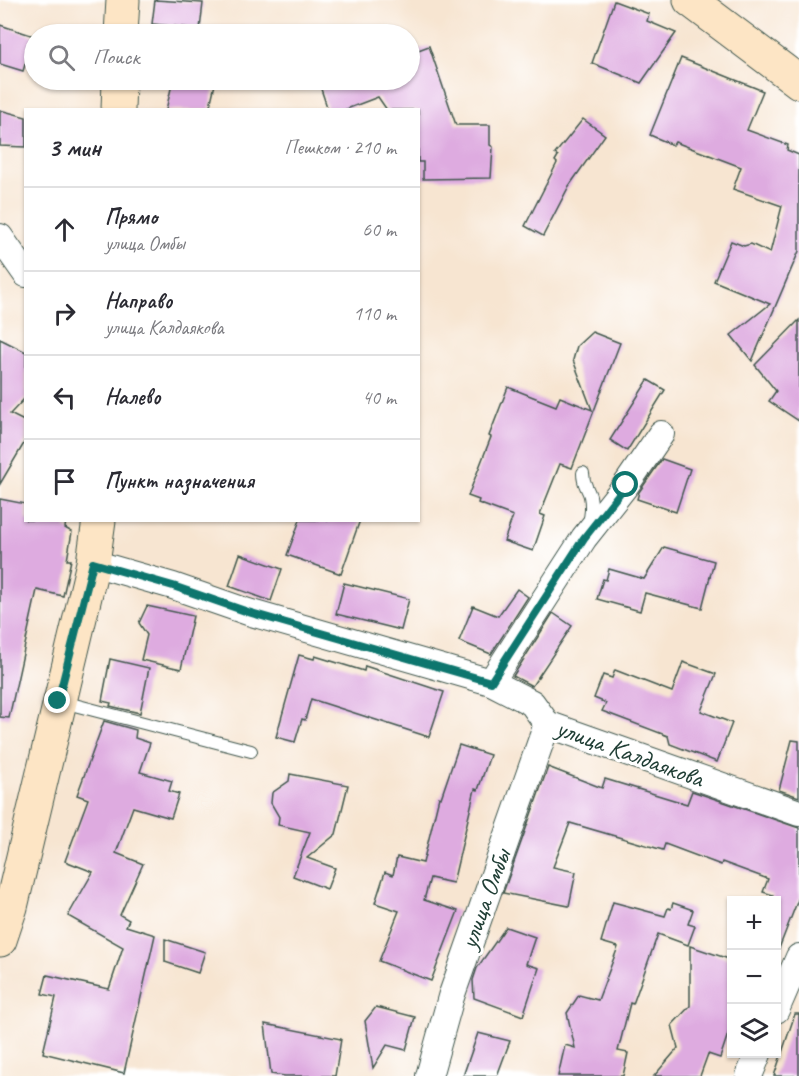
<!DOCTYPE html>
<html lang="ru">
<meta charset="utf-8">
<style>
:root{--surface:#fff;--page:#f7f7f7;--text:#2b2b33;--muted:#7c7c81;--line:#e1e1e2}
body{margin:0;font-family:Caveat,sans-serif;background:var(--page);color:var(--text)}
.controls{position:absolute;right:18px;bottom:18px;display:grid;overflow:hidden;border-radius:0px;box-shadow:0 2px 4px #0004}
.controls button{width:54px;height:54px;display:grid;place-items:center;padding:0;border:0;border-bottom:2px solid var(--line);background:var(--surface);color:var(--text);font:30px sans-serif}
.stop{position:absolute;width:18px;height:18px;margin:-14px;border:4px solid #0f766e;border-radius:50%;background:#fff}
.stop.end{background:#0f766e;border-color:#fff;box-shadow:0 2px 6px #0008}
.list{margin:0;padding:0;list-style:none}
h2{display:flex;justify-content:space-between;align-items:center;height:78px;margin:0;padding:0 24px;font-size:26px}
h2 small{font-size:20px;font-weight:400;color:var(--muted)}
.list li{display:grid;grid-template-columns:39px 1fr auto;gap:18px;align-items:center;box-sizing:border-box;height:84px;padding:0 24px;border-top:2px solid var(--line)}
.list b{display:block;font-size:22px;white-space:nowrap}
.list p{margin:0;font-size:20px;white-space:nowrap;color:var(--muted)}
.list em{font-size:20px;font-style:normal;color:var(--muted)}
.icon{flex:none;width:33px;height:33px;fill:none;stroke:currentColor;stroke-width:2;stroke-linecap:round;stroke-linejoin:round}
.map{position:relative;flex:none;width:799px;height:1076px;overflow:hidden}
.search{position:absolute;background:var(--surface);box-shadow:0 2px 4px #0004;left:24px;top:24px;width:396px;height:66px;display:flex;align-items:center;gap:15px;box-sizing:border-box;padding:0 21px;border-radius:33px;color:var(--muted);font-size:22px}
.panel{position:absolute;background:var(--surface);box-shadow:0 2px 4px #0004;left:24px;top:108px;width:396px;height:414px;border-radius:0px}
.map>svg:first-child{display:block}
.building{fill:#deabe0}
.lines{fill:none;stroke-linecap:round;stroke-linejoin:round}
.lane-casing{stroke:#3f564c;stroke-width:14}
.street-casing{stroke:#3f564c;stroke-width:28}
.secondary-casing{stroke:#3f564c;stroke-width:35}
.lane{stroke:#fff;stroke-width:12}
.street{stroke:#fff;stroke-width:26}
.secondary{stroke:#fde5c5;stroke-width:33}
.route{stroke:#0f766e;stroke-width:8}
.labels{text-anchor:middle;dominant-baseline:central;stroke-width:6;stroke-linejoin:round;paint-order:stroke}
.street-label{font-size:26px;fill:#1f3d34;stroke:#fff}
</style>
<div class="map">
<svg width="799" height="1076" viewBox="0 0 799 1076">
<rect width="100%" height="100%" fill="#fff"/>
<filter id="ink" filterUnits="userSpaceOnUse"><feTurbulence type="fractalNoise" baseFrequency=".0167" numOctaves="2"/><feDisplacementMap in="SourceGraphic" scale="12" xChannelSelector="R" yChannelSelector="G"/><feConvolveMatrix kernelMatrix="1 2 1 2 8 2 1 2 1" color-interpolation-filters="sRGB"/></filter>
<filter id="wash" filterUnits="userSpaceOnUse"><feTurbulence type="fractalNoise" baseFrequency=".008" numOctaves="4" result="noise"/><feDisplacementMap in="SourceGraphic" scale="24" xChannelSelector="R" yChannelSelector="G"/><feGaussianBlur stdDeviation="1.35" result="paint"/><feColorMatrix in="noise" values="0 0 0 0 0 0 0 0 0 0 0 0 0 0 0 0 0 1.4 0 .05"/><feComposite in="paint" operator="in"/></filter>
<g filter="url(#wash)">
<rect width="100%" height="100%" fill="#f7e5d1"/>
<g id="blocks">
<g class="building">
<polygon points="155,0 203,3 200,29 152,24"/>
<polygon points="614,1 649,14 647,21 676,33 641,83 592,63"/>
<polygon points="0,25 34,36 23,71 0,64"/>
<polygon points="429,46 456,125 490,125 490,145 493,147 491,178 423,179 423,162 418,162 418,110 387,110 378,97 344,110 328,110 318,80 410,80 410,53"/>
<polygon points="681,58 763,91 747,130 788,145 787,150 799,155 799,251 752,361 731,335 770,304 714,281 731,241 744,246 751,244 770,253 782,206 733,189 741,167 675,142 673,145 650,135"/>
<polygon points="173,80 216,80 209,110 166,110"/>
<polygon points="0,110 26,117 26,147 0,146"/>
<polygon points="583,119 605,135 569,186 543,236 525,226 557,163 555,161 558,156 555,154"/>
<polygon points="799,320 799,421 769,401 776,391 755,365"/>
<polygon points="592,332 620,343 572,468 560,464 540,514 545,516 533,551 504,541 513,516 478,503 479,500 468,496 491,437 489,436 508,387 556,406 560,397 592,410 573,360 577,346"/>
<polygon points="0,339 26,352 26,397 10,414 26,422 26,440 0,484"/>
<polygon points="648,380 665,390 627,451 610,440"/>
<polygon points="662,459 690,469 676,512 637,499 639,492"/>
<polygon points="0,499 26,504 26,520 66,520 65,528 72,532 67,560 71,560 63,596 37,590 9,718 0,717"/>
<polygon points="300,520 360,520 341,574 287,555"/>
<polygon points="664,547 714,561 702,608 645,593 640,611 597,599 603,579 606,580 609,569 644,579"/>
<polygon points="240,554 282,569 271,601 229,586"/>
<polygon points="344,583 409,599 401,630 336,614"/>
<polygon points="517,589 528,597 491,654 459,641 473,606 498,616"/>
<polygon points="147,606 193,616 181,669 141,660 147,635 139,623"/>
<polygon points="553,613 572,626 532,686 513,676"/>
<polygon points="299,655 314,659 315,656 364,671 365,666 444,692 429,737 311,699 305,720 302,719 295,742 276,737"/>
<polygon points="110,659 149,668 140,713 110,706 111,703 102,701"/>
<polygon points="683,662 716,674 701,711 732,723 717,762 670,744 668,736 602,711 606,703 594,698 603,675 612,678 615,670 672,692"/>
<polygon points="104,721 136,730 135,738 150,743 140,772 172,781 169,791 179,794 171,818 133,807 116,853 143,864 120,915 129,920 126,926 155,935 124,1073 43,1053 56,997 42,994 47,975 109,989 123,947 68,916 93,872 65,861 88,799 77,795"/>
<polygon points="792,740 799,741 799,797 779,790"/>
<polygon points="459,745 490,755 478,790 475,789 453,883 430,878 424,900 458,911 431,981 379,961 399,911 375,903 385,872 393,875 397,857 423,863 439,797 441,798"/>
<polygon points="548,767 602,788 605,779 687,804 692,791 799,828 799,897 778,951 777,950 777,900 771,900 773,895 763,892 768,879 722,862 721,865 665,844 663,850 570,823 553,867 576,872 569,906 503,893"/>
<polygon points="290,774 348,785 336,834 307,858 335,868 327,889 293,876 310,832 278,825 279,817 271,803 272,793 289,781"/>
<polygon points="613,902 665,916 668,908 671,909 673,903 693,910 688,924 695,926 688,945 658,934 633,1004 630,1003 618,1051 628,1053 623,1076 558,1076 565,1045 575,1048 567,1013 579,995 598,1000 618,947 601,942"/>
<polygon points="506,927 535,937 526,964 539,968 523,1016 474,998 473,980 477,968"/>
<polygon points="165,939 205,952 198,973 165,962"/>
<polygon points="690,946 732,960 732,1022 720,1058 708,1054 700,1076 654,1076 678,1048 672,1025 690,1006"/>
<polygon points="376,1007 415,1017 406,1050 387,1045 373,1068 365,1021"/>
<polygon points="795,1014 799,1014 799,1076 774,1076"/>
<polygon points="265,1024 341,1039 335,1076 285,1076 271,1074"/>
<polygon points="478,1033 510,1041 497,1076 463,1076"/>
</g>
</g>
</g>
<g filter="url(#ink)">
<use href="#blocks" fill-opacity="0" stroke="#3f564c" stroke-width="1.5"/>
<g class="lines">
<g class="lane-casing">
<g id="lane">
<path d="M 583,473 C 583,485 587,486 590,496 C 592,505 591,518 588,526"/>
<polyline points="63,702 251,751"/>
</g>
</g>
<g class="street-casing">
<g id="street">
<polyline points="0,237 26,274"/>
<polyline points="93,563 173,586 248,612 491,682 532,703 547,724 799,813"/>
<polyline points="491,682 584,538 626,485 661,434"/>
<polyline points="776,1010 799,957"/>
<polyline points="429,1076 451,997 547,724"/>
<polyline points="749,1076 758,1054"/>
</g>
</g>
<g class="secondary-casing">
<g id="secondary">
<polyline points="690,0 799,82"/>
<polyline points="121,34 123,0"/>
<polyline points="118,110 119,80"/>
<polyline points="0,940 11,907 93,563 99,520"/>
</g>
</g>
<use href="#lane" class="lane"/>
<use href="#street" class="street"/>
<use href="#secondary" class="secondary"/>
</g>
</g>
<g class="lines" filter="url(#ink)">
<polyline class="route" points="58,701 93,563 173,586 248,612 491,682 584,538 626,485"/>
</g>
<g class="labels">
<g class="street-label">
<text transform="translate(630 753) rotate(20)">улица Калдаякова</text>
<text transform="translate(485 899) rotate(-70)">улица Омбы</text>
</g>
</g>
</svg>
<div class="controls">
<button>+</button>
<button>−</button>
<button><svg class="icon" aria-label="layers" viewBox="0 0 24 24"><path d="M12 4l9 5-9 5-9-5zM3 14l9 5 9-5"/></svg></button>
</div>
<div class="stop" style="left:626px;top:485px"></div>
<div class="stop end" style="left:58px;top:701px"></div>
<div class="search"><svg class="icon" aria-label="search" viewBox="0 0 24 24"><circle cx="10" cy="10" r="6"/><path d="M15 15l6 6"/></svg>Поиск</div>
<section class="panel">
<h2>3 мин<small>Пешком · 210 m</small></h2>
<ul class="list">
<li><svg class="icon" aria-label="ahead" viewBox="0 0 24 24"><path d="M12 20V5M6 11l6-6 6 6"/></svg><div><b>Прямо</b><p>улица Омбы</p></div><em>60 m</em></li>
<li><svg class="icon" aria-label="right" viewBox="0 0 24 24"><path d="M7 20v-9h11M14 6l5 5-5 5"/></svg><div><b>Направо</b><p>улица Калдаякова</p></div><em>110 m</em></li>
<li><svg class="icon" aria-label="left" viewBox="0 0 24 24"><path d="M17 20v-9H6M10 6l-5 5 5 5"/></svg><div><b>Налево</b></div><em>40 m</em></li>
<li><svg class="icon" aria-label="arrive" viewBox="0 0 24 24"><path d="M6 21V4h12l-3 4 3 4H6"/></svg><div><b>Пункт назначения</b></div></li>
</ul>
</section>
</div>
